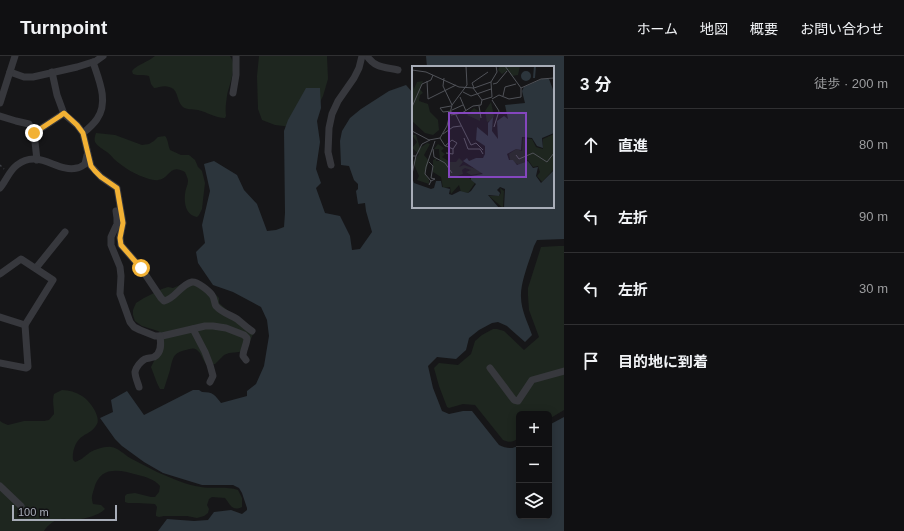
<!DOCTYPE html>
<html lang="ja">
<meta charset="utf-8">
<style>
:root{--surface:#101012;--page:#19191b;--text:#f1f3f6;--muted:#9c9d9f;--line:#303032}
body{margin:0;font-family:Helvetica,"Noto Sans JP",sans-serif;background:var(--page);color:var(--text)}
.controls{position:absolute;right:12px;bottom:12px;display:grid;overflow:hidden;border-radius:6px;box-shadow:0 2px 10px #0003}
.controls button{width:36px;height:36px;display:grid;place-items:center;padding:0;border:0;border-bottom:1px solid var(--line);background:var(--surface);color:var(--text);font:20px sans-serif}
.scale{position:absolute;left:12px;bottom:10px;width:105px;box-sizing:border-box;padding-left:4px;border:2px solid #a8adb8;border-top:0;font-size:11px;line-height:14px;white-space:nowrap;color:#a8adb8;-webkit-text-stroke:3px #111113;paint-order:stroke}
.stop{position:absolute;width:12px;height:12px;margin:-9px;border:3px solid #f2b134;border-radius:50%;background:#fff}
.stop.end{background:#f2b134;border-color:#fff;box-shadow:0 1px 4px #0008}
.list{margin:0;padding:0;list-style:none}
h2{display:flex;justify-content:space-between;align-items:center;height:52px;margin:0;padding:0 16px;font-size:17px}
h2 small{font-size:13px;font-weight:400;color:var(--muted)}
.list li{display:grid;grid-template-columns:26px 1fr auto;gap:12px;align-items:center;box-sizing:border-box;height:72px;padding:0 16px;border-top:1px solid var(--line)}
.list b{display:block;font-size:15px;white-space:nowrap}
.list em{font-size:13px;font-style:normal;color:var(--muted)}
.icon{flex:none;width:22px;height:22px;fill:none;stroke:currentColor;stroke-width:2;stroke-linecap:round;stroke-linejoin:round}
.map{position:relative;flex:none;width:564px;height:475px;overflow:hidden}
header{display:flex;align-items:center;gap:24px;box-sizing:border-box;height:56px;padding:0 20px;background:var(--surface);border-bottom:1px solid var(--line)}
header strong{font-size:19px}
nav{display:flex;gap:22px;margin-inline-start:auto;font-size:14px}
main{display:flex}
aside{flex:1;background:var(--surface)}
.map>svg:first-child{display:block}
.green{fill:#1e261f}
.water{fill:#2c353c}
.lines{fill:none;stroke-linecap:round;stroke-linejoin:round}
.path{stroke:#3d3f44;stroke-width:1.5;stroke-dasharray:2 3;stroke-linecap:butt}
.minor{stroke:#37383d;stroke-width:7}
.route{stroke:#f2b134;stroke-width:5}
.inset-river{fill:none;stroke:#2c353c;stroke-width:2}
.inset-road{fill:none;stroke:#505258;stroke-width:1}
.view{fill:#8446be;fill-opacity:0.15;stroke:#8446be;stroke-width:2}
.inset-edge{fill:none;stroke:#a8adb8;stroke-width:2}
</style>
<header>
<strong>Turnpoint</strong>
<nav><a>ホーム</a><a>地図</a><a>概要</a><a>お問い合わせ</a></nav>
</header>
<main>
<div class="map">
<svg width="564" height="475" viewBox="0 0 564 475">
<rect width="100%" height="100%" fill="#161618"/>
<g class="green">
<path d="M 155,0 L 230,0 C 238,10 229,29 227,40 C 226,47 225,53 226,60 L 225,62 C 215,62 207,56 198,54 C 192,53 187,54 183,51 C 176,45 179,33 169,31 C 164,29 158,32 154,32 L 151,28 L 149,20 C 143,18 138,20 133,18 L 132,15 C 138,8 148,6 155,0 Z"/>
<polygon points="259,0 327,0 328,23 323,40 316,54 292,71 275,69 262,64 258,53 257,20"/>
<path d="M 96,77 L 115,79 L 142,89 L 149,88 L 154,85 L 158,81 L 165,80 C 168,83 168,89 170,94 L 181,99 L 189,99 L 195,104 L 198,111 L 202,115 L 205,127 L 203,144 L 202,153 L 199,159 L 197,161 C 186,159 184,148 185,138 C 185,134 188,129 188,125 C 188,122 186,119 185,116 C 169,107 170,123 158,124 C 156,125 151,123 149,123 C 136,119 124,112 114,103 C 112,101 110,98 107,96 C 103,93 98,91 95,86 C 94,83 95,80 96,77 Z"/>
<path d="M 558,190 L 564,190 L 564,354 L 549,363 L 549,358 L 519,358 L 519,382 C 513,386 510,387 503,384 L 475,349 L 463,348 L 449,352 L 447,351 L 439,330 L 434,312 L 439,307 L 458,309 L 471,298 L 475,285 L 482,279 L 493,273 L 497,273 L 504,275 L 524,294 L 539,281 L 529,254 L 528,240 L 528,232 L 541,191 Z"/>
<path d="M 192,224 L 214,237 L 219,242 L 219,247 L 226,253 L 253,278 L 247,293 L 239,296 L 229,297 L 224,299 L 215,308 L 206,308 C 203,304 201,297 198,295 C 194,291 190,293 186,294 C 172,297 173,303 170,314 C 168,320 166,327 164,333 L 160,333 L 157,327 L 151,311 L 154,305 L 157,301 L 163,278 L 158,275 L 142,270 L 135,265 L 133,259 L 133,254 L 136,247 L 144,242 L 162,233 L 168,231 L 173,232 Z"/>
<path d="M 62,334 C 69,334 76,336 82,340 C 89,344 101,360 97,368 C 94,374 88,377 83,380 C 75,385 72,396 73,404 L 75,406 C 81,404 84,401 88,398 C 92,394 106,390 111,391 C 118,392 124,398 130,402 C 139,407 148,411 157,416 C 171,422 186,429 201,431 C 213,433 227,430 238,434 L 242,442 L 242,451 C 232,456 230,448 225,442 L 212,441 L 209,443 L 207,449 L 209,453 L 208,457 L 204,460 L 197,462 L 187,460 L 164,460 L 159,461 L 156,460 L 156,457 L 157,451 L 155,448 L 137,447 L 128,447 L 125,446 L 125,440 L 127,438 L 135,437 L 151,441 L 155,441 L 159,436 L 160,430 C 154,423 146,421 138,419 C 120,414 100,409 94,433 C 92,439 91,442 93,448 L 101,449 L 105,453 C 98,460 86,462 76,464 C 72,464 70,463 66,463 C 58,461 48,468 44,475 L 0,475 L 0,365 L 3,367 L 8,369 L 24,365 L 44,365 L 49,364 L 54,358 C 54,350 52,346 54,338 Z"/>
</g>
<path class="water" d="M 426,0 L 564,0 L 564,183 L 537,184 L 534,190 C 530,203 520,227 521,241 C 521,254 528,267 532,279 L 525,286 L 507,270 L 498,266 L 492,267 L 479,274 L 469,282 L 466,294 L 456,303 L 437,301 L 428,310 L 433,332 L 442,355 L 449,358 L 463,355 L 472,355 L 499,389 C 506,392 512,394 519,389 L 519,460 L 549,460 L 549,369 L 564,361 L 564,475 L 158,475 L 167,463 L 194,465 L 208,464 L 214,456 L 231,454 L 242,458 L 247,454 L 247,452 L 242,437 L 239,432 L 233,429 L 202,429 L 163,417 L 144,406 L 122,390 L 115,383 L 100,362 L 113,356 L 111,344 L 127,335 L 144,359 L 193,334 L 199,334 L 202,336 C 213,336 215,339 221,347 L 247,340 L 247,335 L 256,328 L 264,310 L 269,280 L 267,264 L 261,251 L 233,236 L 213,229 L 198,207 L 196,196 L 205,187 L 202,169 L 210,135 L 204,108 L 214,105 L 237,119 L 244,134 L 257,148 L 267,175 L 276,174 L 284,171 L 285,157 L 284,75 L 288,64 L 306,32 L 320,32 L 321,52 L 317,65 L 320,86 L 316,113 L 321,127 L 316,132 L 325,157 L 340,160 L 350,180 L 352,194 L 360,193 L 372,176 L 366,155 L 365,147 L 358,148 L 356,135 L 358,133 L 358,128 L 354,124 L 349,110 L 341,109 L 340,85 L 342,75 L 350,62 L 361,53 L 389,35 L 406,29 L 413,37 L 413,151 L 553,151 L 553,11 L 427,11 Z"/>
<g class="lines">
<polyline class="path" points="0,109 4,113"/>
<g class="minor">
<path d="M 367,0 C 375,12 385,11 398,14"/>
<polyline points="10,16 24,21 33,21 77,11 96,5 103,0"/>
<path d="M 52,16 L 57,39 L 64,58 L 77,69 L 83,77 L 91,110 L 101,121 L 117,132 L 123,167 L 120,181 L 121,189 L 141,212 L 161,242 L 164,245 C 175,243 180,229 192,226 C 197,225 209,235 212,239 C 215,243 214,247 216,250 C 222,257 231,259 237,263 C 242,267 247,272 252,275"/>
<polyline points="233,37 236,19 236,0"/>
<polyline points="0,47 15,0"/>
<polyline points="0,60 16,65 29,68 34,77"/>
<path d="M 83,77 C 88,73 93,69 97,63 C 109,46 99,24 93,6"/>
<polyline points="37,104 34,77 60,60 64,57"/>
<polyline points="331,109 328,96 329,72 332,58 338,45 354,22 359,12 362,0"/>
<path d="M 0,132 C 6,125 9,115 17,109 C 39,92 57,117 77,112 C 80,112 82,110 85,108 L 87,99"/>
<path d="M 116,155 L 117,162 L 117,168 L 111,181 L 111,189 L 120,211 L 121,220 L 120,238 L 130,266 L 134,271 L 140,274 L 155,280 L 162,280 L 205,270 L 213,270 L 226,272 L 244,279 L 247,282 C 247,288 243,294 243,300 L 246,304"/>
<polyline points="36,212 65,176"/>
<polyline points="0,218 21,203 53,224 25,269 0,261"/>
<polyline points="193,273 205,296 210,309 213,320 210,326"/>
<polyline points="0,307 26,312 28,311 25,269"/>
<polyline points="490,312 514,344 518,345 532,324 564,315"/>
<path d="M 139,331 C 138,327 135,321 135,316 C 136,311 141,305 145,303 C 148,302 151,302 154,301 C 162,297 161,287 160,280"/>
<polyline points="0,430 21,450"/>
</g>
</g>
<g class="lines">
<polyline class="route" points="34,77 60,60 64,57 77,69 83,77 91,110 95,115 101,121 117,132 123,167 120,182 121,189 141,212"/>
</g>
<g transform="translate(412 10)">
<rect width="142" height="142" fill="#161618"/>
<path d="M 88,0 L 108,0 L 106,9 L 100,10 L 96,4 L 90,8 L 86,4 ZM 0,15 L 2,23 L 5,16 L 11,15 L 8,23 L 11,27 L 8,29 L 7,35 L 16,38 L 18,46 L 26,54 L 27,64 L 21,69 L 13,67 L 0,55 ZM 79,36 L 82,50 L 80,54 L 75,56 L 73,45 ZM 62,42 L 68,46 L 68,55 L 55,49 ZM 142,68 L 142,103 L 130,116 L 125,110 L 128,106 L 126,100 L 121,101 L 116,94 L 107,99 L 98,94 L 97,88 L 104,83 L 110,85 L 111,72 L 120,73 L 124,81 L 131,83 L 131,73 ZM 0,69 L 4,69 L 8,82 L 15,77 L 18,78 L 12,89 L 17,95 L 13,108 L 17,114 L 17,118 L 5,114 L 7,110 L 1,96 L 7,88 L 0,82 L 5,76 ZM 26,78 L 32,82 L 29,85 L 33,88 L 30,91 L 38,96 L 44,96 L 47,92 L 51,96 L 47,101 L 52,99 L 70,105 L 70,107 L 59,109 L 54,106 L 59,104 L 53,102 L 50,104 L 51,108 L 43,111 L 57,112 L 63,117 L 56,127 L 49,126 L 47,119 L 39,128 L 38,121 L 31,122 L 29,111 L 21,106 L 21,94 L 25,92 L 24,95 L 28,95 L 27,83 L 22,83 ZM 88,122 L 92,125 L 91,142 L 77,130 L 87,130 L 89,127 Z" fill="#1e261f"/>
<path d="M109 10a5 5 0 1 1 10 0a5 5 0 1 1-10 0ZM 130,13 L 137,13 L 142,26 L 142,67 L 130,72 L 131,82 L 125,80 L 120,72 L 110,71 L 109,84 L 104,83 L 95,88 L 97,94 L 101,94 L 105,99 L 116,95 L 121,102 L 126,101 L 124,110 L 129,117 L 142,104 L 142,142 L 92,142 L 93,123 L 88,121 L 85,124 L 88,127 L 87,130 L 76,129 L 87,142 L 0,142 L 0,112 L 2,117 L 19,123 L 22,122 L 24,115 L 29,115 L 30,121 L 38,123 L 37,128 L 40,129 L 48,125 L 56,127 L 59,125 L 64,118 L 59,114 L 59,110 L 71,108 L 51,95 L 55,92 L 57,95 L 64,92 L 71,92 L 73,88 L 73,80 L 64,74 L 65,61 L 76,70 L 76,57 L 81,51 L 80,65 L 86,73 L 85,55 L 92,50 L 96,53 L 93,39 L 113,37 L 110,25 L 112,21 Z" fill="#2c353c"/>
<path class="inset-river" d="M 122,12 L 123,0"/>
<path class="inset-road" d="M 93,0 L 109,22M 0,4 L 14,6 L 47,21 L 62,22 L 79,16M 32,12 L 31,20 L 40,39M 15,15 L 16,33 L 44,19M 81,18 L 85,17 L 95,5M 61,22 L 70,34M 62,22 L 60,17 L 76,6M 109,22 L 129,13 L 142,12M 51,26 L 59,30 L 79,23M 91,30 L 93,21 L 104,18M 48,31 L 54,45M 80,33 L 87,29 L 97,33 L 109,31 L 109,22M 70,34 L 80,31 L 79,16 L 85,6 L 84,0M 80,34 L 87,45 L 82,61M 39,40 L 28,42 L 31,46 L 40,45M 67,40 L 69,52M 0,41 L 10,18 L 19,14 L 21,9M 40,44 L 51,39M 39,49 L 50,47 L 61,40 L 69,39 L 70,34M 44,49 L 59,79 L 64,77 L 71,84M 0,65 L 17,74 L 28,72 L 35,60 L 40,39 L 55,19 L 54,0M 31,68 L 41,61 L 49,60M 28,72 L 33,80 L 34,80 L 41,83 L 45,77 L 40,74 L 33,80M 52,72 L 56,83 L 68,83 L 71,88M 21,83 L 22,91 L 33,97 L 40,107M 34,87 L 41,88 L 41,83M 104,89 L 107,93 L 121,87 L 135,96 L 142,87M 0,90 L 4,90 L 10,78 L 18,74M 17,96 L 21,100 L 19,112 L 23,113 L 19,115M 0,108 L 4,90M 17,119 L 19,115 L 13,108 L 14,101 L 23,75"/>
<path class="view" d="M 37,47 L 114,47 L 114,111 L 37,111 Z"/>
<rect width="142" height="142" class="inset-edge"/>
</g>
</svg>
<div class="controls">
<button>+</button>
<button>−</button>
<button><svg class="icon" aria-label="layers" viewBox="0 0 24 24"><path d="M12 4l9 5-9 5-9-5zM3 14l9 5 9-5"/></svg></button>
</div>
<div class="scale">100 m</div>
<div class="stop" style="left:141px;top:212px"></div>
<div class="stop end" style="left:34px;top:77px"></div>
</div>
<aside>
<h2>3 分<small>徒歩 · 200 m</small></h2>
<ul class="list">
<li><svg class="icon" aria-label="ahead" viewBox="0 0 24 24"><path d="M12 20V5M6 11l6-6 6 6"/></svg><div><b>直進</b></div><em>80 m</em></li>
<li><svg class="icon" aria-label="left" viewBox="0 0 24 24"><path d="M17 20v-9H6M10 6l-5 5 5 5"/></svg><div><b>左折</b></div><em>90 m</em></li>
<li><svg class="icon" aria-label="left" viewBox="0 0 24 24"><path d="M17 20v-9H6M10 6l-5 5 5 5"/></svg><div><b>左折</b></div><em>30 m</em></li>
<li><svg class="icon" aria-label="arrive" viewBox="0 0 24 24"><path d="M6 21V4h12l-3 4 3 4H6"/></svg><div><b>目的地に到着</b></div></li>
</ul>
</aside>
</main>
